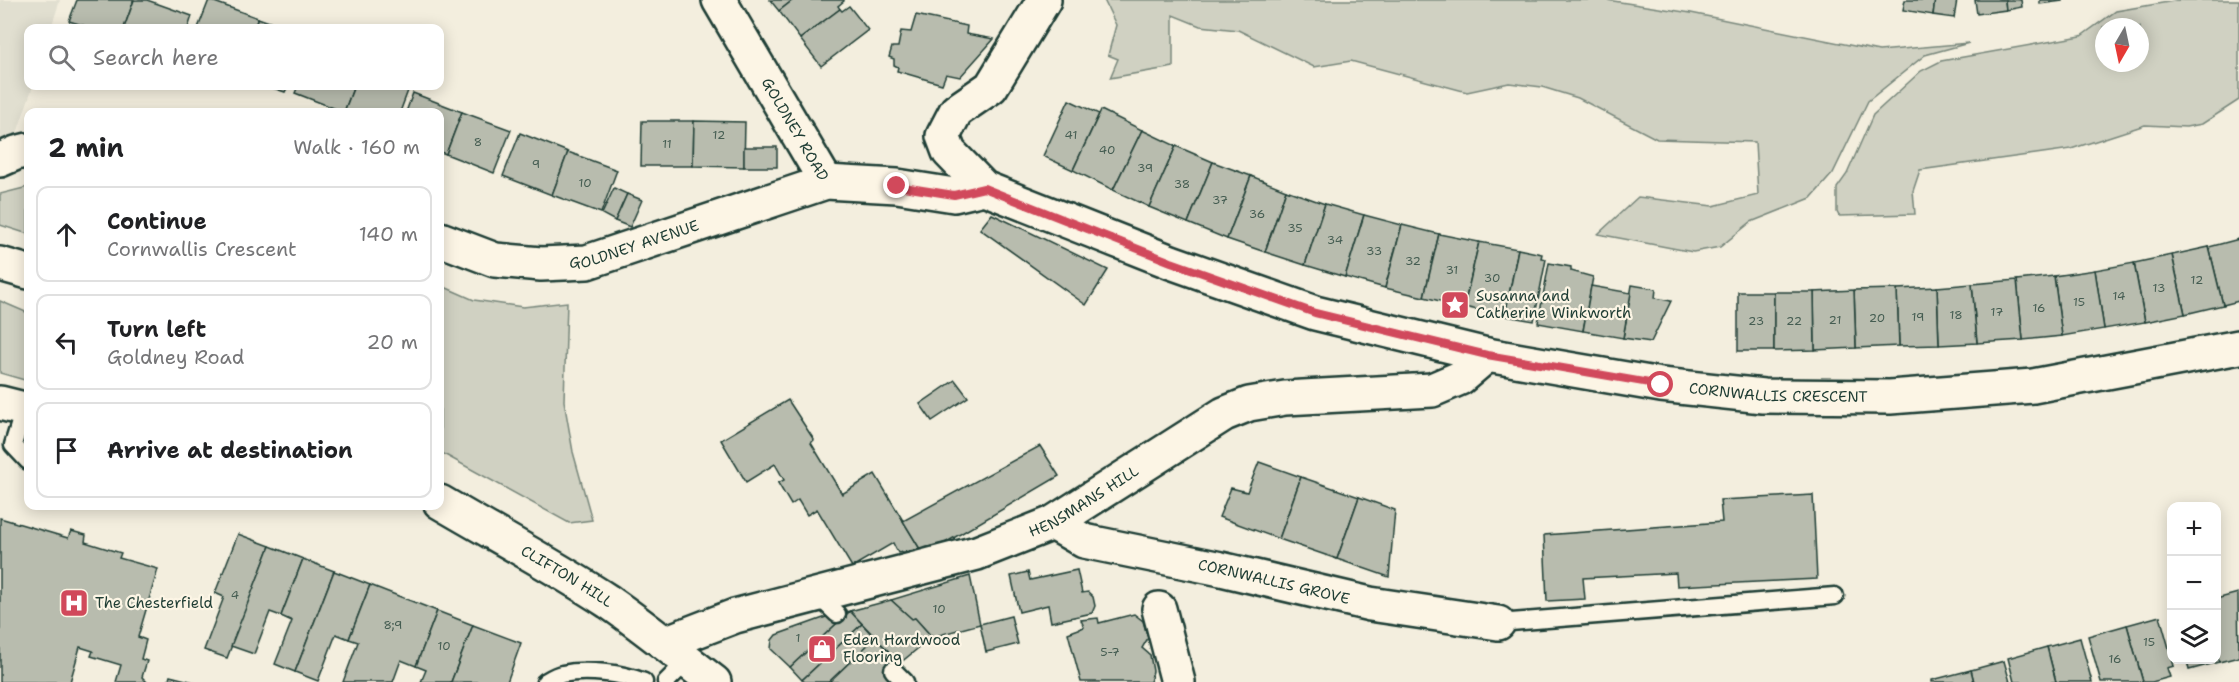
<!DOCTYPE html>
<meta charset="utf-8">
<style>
:root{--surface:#fff;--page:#f2f2f2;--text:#202124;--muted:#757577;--line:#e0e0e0}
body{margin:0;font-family:"Shantell Sans",sans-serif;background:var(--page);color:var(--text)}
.controls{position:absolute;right:18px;bottom:18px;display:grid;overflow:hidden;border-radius:12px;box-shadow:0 3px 15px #0003}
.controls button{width:54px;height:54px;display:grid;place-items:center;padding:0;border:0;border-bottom:2px solid var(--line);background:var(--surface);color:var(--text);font:30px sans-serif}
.compass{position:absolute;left:2095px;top:18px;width:54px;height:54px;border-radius:50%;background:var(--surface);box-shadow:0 3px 15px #0003;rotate:189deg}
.stop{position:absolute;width:18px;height:18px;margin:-14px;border:4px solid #d1495b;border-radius:50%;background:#fff}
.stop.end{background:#d1495b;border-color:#fff;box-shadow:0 2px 6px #0008}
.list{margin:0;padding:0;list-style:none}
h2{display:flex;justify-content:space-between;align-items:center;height:78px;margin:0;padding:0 24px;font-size:26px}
h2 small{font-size:20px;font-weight:400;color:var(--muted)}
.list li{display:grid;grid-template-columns:39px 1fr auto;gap:18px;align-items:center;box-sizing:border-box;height:96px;margin:0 12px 12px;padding:0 12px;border:2px solid var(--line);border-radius:12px}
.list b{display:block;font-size:22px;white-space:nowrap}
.list p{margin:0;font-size:20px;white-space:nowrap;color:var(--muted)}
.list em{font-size:20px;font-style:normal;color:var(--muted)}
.icon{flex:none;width:33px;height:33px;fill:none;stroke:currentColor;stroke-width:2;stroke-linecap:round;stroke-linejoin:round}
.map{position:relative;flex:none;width:2239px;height:682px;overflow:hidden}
.search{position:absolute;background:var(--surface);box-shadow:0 3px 15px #0003;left:24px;top:24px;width:420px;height:66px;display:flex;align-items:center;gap:15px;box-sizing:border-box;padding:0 21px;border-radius:12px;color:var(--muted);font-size:22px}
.panel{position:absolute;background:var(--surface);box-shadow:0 3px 15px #0003;left:24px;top:108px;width:420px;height:402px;border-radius:12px}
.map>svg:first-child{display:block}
.built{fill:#e1dfd0}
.green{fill:#d0d1c2;stroke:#78877b;stroke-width:1.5;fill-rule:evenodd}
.building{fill:#b8bcae;stroke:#1f3d34;stroke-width:1.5}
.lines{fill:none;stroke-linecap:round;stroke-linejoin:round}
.service-casing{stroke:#1f3d34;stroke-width:21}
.minor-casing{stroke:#1f3d34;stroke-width:38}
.service{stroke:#fcf5e5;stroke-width:16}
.minor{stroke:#fcf5e5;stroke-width:33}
.route{stroke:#d1495b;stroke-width:8}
.labels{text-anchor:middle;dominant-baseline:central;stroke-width:4.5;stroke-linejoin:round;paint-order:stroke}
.number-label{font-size:12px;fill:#455d52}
.street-label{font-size:15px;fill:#1f3d34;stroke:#fcf5e5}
.poi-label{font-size:15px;fill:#1f3d34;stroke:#fcf5e5;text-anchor:start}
</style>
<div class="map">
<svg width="2239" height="682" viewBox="0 0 2239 682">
<rect width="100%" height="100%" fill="#f3eede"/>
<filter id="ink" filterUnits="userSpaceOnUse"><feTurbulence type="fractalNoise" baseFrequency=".0167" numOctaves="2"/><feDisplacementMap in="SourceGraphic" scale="12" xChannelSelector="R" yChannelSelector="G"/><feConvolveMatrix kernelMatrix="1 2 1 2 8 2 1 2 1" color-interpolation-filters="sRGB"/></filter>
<g filter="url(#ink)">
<polygon class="built" points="0,0 60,0 51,28 28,28 28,86 33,86 16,136 0,145"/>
<g class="green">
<polygon points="1104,0 1607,0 1691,13 1879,51 1969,43 1925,55 1868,101 1833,173 1811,198 1751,222 1720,247 1693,252 1598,234 1638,197 1713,206 1758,195 1755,142 1657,139 1578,98 1542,87 1509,83 1467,92 1351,61 1314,67 1238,30 1200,26 1173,15 1173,67 1110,78 1118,59 1108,55 1116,25"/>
<path d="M 2180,0 L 2239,0 L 2239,100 L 2202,124 L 2186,127 L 2145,125 L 2071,149 L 1920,170 L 1913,191 L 1915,214 L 1839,216 L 1837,212 L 1837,188 L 1847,174 L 1873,115 L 1921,71 L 1941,61 L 2081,36 L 2116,11 ZM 2104,27 L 2140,27 L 2140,63 L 2104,63 Z"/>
<polygon points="28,187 28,234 0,225 0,194"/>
<polygon points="440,285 474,300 523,307 567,302 564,401 573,452 592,520 569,523 440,452"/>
<polygon points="0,301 28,313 28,381 0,373"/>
</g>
<g class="building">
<polygon points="77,0 134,0 124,28 92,28 69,21"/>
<polygon points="134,0 147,0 192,16 188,28 124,28"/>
<polygon points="209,0 258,18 254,28 198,28"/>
<polygon points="770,0 793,0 779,11"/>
<polygon points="793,0 844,0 844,1 838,6 840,9 800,39 779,11"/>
<polygon points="1905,0 1935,0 1933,15 1903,10"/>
<polygon points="1935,0 1957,0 1954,18 1933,15"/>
<polygon points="1975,0 2005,0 2006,10 1977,14"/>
<polygon points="2005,0 2021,0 2022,7 2006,10"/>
<polygon points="2040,0 2062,0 2062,1 2040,4"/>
<polygon points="849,6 868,30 821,66 800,39 840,9 842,11"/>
<polygon points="916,15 967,26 966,34 994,39 960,77 946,74 942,84 897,71 898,67 894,65 894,59 889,57 892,47 898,47 901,31 911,32"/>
<polygon points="258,18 286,28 254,28"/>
<polygon points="267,86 288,86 285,92"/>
<polygon points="298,86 354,86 344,112 295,93"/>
<polygon points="354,86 403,86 409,88 400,112 344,112"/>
<polygon points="413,93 462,112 446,154 440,152 440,112 406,112"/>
<polygon points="1069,100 1099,114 1073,170 1043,156"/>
<polygon points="1101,110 1142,130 1113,190 1073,170"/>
<polygon points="462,112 511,130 494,173 446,154"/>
<polygon points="642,121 694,121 693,166 641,166"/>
<polygon points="694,121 745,122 744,167 693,166"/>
<polygon points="1142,130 1176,146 1149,207 1113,190"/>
<polygon points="520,133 568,152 552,195 503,176"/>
<polygon points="1176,146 1213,162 1188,223 1149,207"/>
<rect x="744" y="147" width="33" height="20"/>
<polygon points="568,152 617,170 601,213 552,195"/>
<polygon points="1213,162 1251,176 1227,239 1188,223"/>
<polygon points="1251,176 1286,190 1265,252 1227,239"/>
<polygon points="614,188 627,194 615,221 602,214"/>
<polygon points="1286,190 1325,204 1305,265 1265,252"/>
<polygon points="627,194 642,200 630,227 615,221"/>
<polygon points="1325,204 1364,215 1345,277 1305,265"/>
<polygon points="992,214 1108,270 1086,305 980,229"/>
<polygon points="1364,215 1402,225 1385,288 1345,277"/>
<polygon points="1402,225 1439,234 1424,297 1385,288"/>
<polygon points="1439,234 1479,242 1464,307 1424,297"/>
<polygon points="2239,239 2239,301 2223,305 2209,247"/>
<polygon points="1479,242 1518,249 1505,316 1464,307"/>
<polygon points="2209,247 2223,305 2185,314 2172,255"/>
<polygon points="1518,249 1542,254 1541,258 1546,259 1534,321 1505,316"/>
<polygon points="2172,255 2185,314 2145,322 2134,263"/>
<polygon points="1549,263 1571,267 1571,271 1593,277 1583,331 1538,323"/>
<polygon points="2134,263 2145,322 2104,329 2095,270"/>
<polygon points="2095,270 2104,329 2062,336 2054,276"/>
<polygon points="2054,276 2062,336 2023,340 2017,280"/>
<polygon points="2017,280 2023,340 1977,343 1972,284"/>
<polygon points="1972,284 1977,343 1939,345 1937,287"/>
<polygon points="1632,285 1656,289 1655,298 1671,301 1651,342 1623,338"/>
<polygon points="1591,286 1631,293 1623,338 1583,331"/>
<polygon points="1937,287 1939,345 1899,346 1897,289"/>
<polygon points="1897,289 1899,346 1856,348 1854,290"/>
<polygon points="1854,290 1856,348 1815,350 1814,292"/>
<rect x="1738" y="292" width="36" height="59"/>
<polygon points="1774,292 1814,292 1815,350 1774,351"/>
<polygon points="955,380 968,397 932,421 920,404"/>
<polygon points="788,400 814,440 811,443 842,494 875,474 920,549 898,553 893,543 852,567 817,509 807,515 798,500 791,505 778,483 784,480 775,464 746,482 721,440"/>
<polygon points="1040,446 1059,476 945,543 920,549 903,521"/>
<polygon points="1259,462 1301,477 1279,539 1219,517 1231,488 1247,492"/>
<polygon points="1301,477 1359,497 1337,559 1279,539"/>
<polygon points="1813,495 1817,579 1677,586 1676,573 1583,578 1585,599 1547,601 1544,535 1722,522 1720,500"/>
<polygon points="1359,497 1395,510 1389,577 1337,559"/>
<polygon points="0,518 68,538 71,531 86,535 85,542 121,553 119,558 158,569 138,637 146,640 141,659 147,661 142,677 147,682 116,682 121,665 91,656 93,651 80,647 70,682 0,682"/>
<polygon points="238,534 270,546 227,658 204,650 224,597 215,593"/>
<polygon points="270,546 303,559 281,616 270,612 254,654 231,646"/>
<polygon points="303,559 334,571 295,672 275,664 292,621 281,616"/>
<polygon points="1077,570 1082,593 1088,592 1093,597 1095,606 1092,613 1051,622 1048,605 1019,612 1011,576 1028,572 1030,580"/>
<polygon points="334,571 370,585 349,639 336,634 318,681 295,672"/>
<polygon points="970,576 980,624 932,637 915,618 912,619 891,600"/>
<polygon points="370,585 437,611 416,666 401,660 393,682 343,682 358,642 349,639"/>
<polygon points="2238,593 2239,657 2219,662 2216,651 2216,599"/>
<polygon points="891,600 912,619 915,618 932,637 900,663 850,611"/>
<polygon points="437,611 473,625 451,682 421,682 426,670 416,666"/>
<polygon points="850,611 862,624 802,680 790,667"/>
<polygon points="850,611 790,667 771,649 772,640 776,635 829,616"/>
<polygon points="1134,614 1143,621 1148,638 1142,648 1150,655 1153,671 1150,682 1081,682 1068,633 1084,627 1081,620 1098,618 1099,623"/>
<polygon points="1011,616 1018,644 986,652 980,624"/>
<polygon points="2160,616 2174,666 2167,668 2170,677 2152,682 2143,682 2127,625"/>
<polygon points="862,624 875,638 829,682 805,682 802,680"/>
<polygon points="473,625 521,643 507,682 451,682"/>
<polygon points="2127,625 2143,682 2101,682 2088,636"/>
<polygon points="875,638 900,663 887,675 890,678 886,682 829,682"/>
<polygon points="2080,638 2092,682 2056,682 2047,647"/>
<polygon points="2047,647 2056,682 2014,682 2008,658"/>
<polygon points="2216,651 2219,662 2189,670 2187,661 2180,663 2179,660 2216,660"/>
<polygon points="2004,661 2010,682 1974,682 1971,670"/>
<polygon points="1971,670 1974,682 1932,682 1932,680"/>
<polygon points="170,676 194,682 168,682"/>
</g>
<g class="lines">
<g class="service-casing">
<g id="service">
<polyline points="24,409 13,445 28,461"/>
<polyline points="817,595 837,614"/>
<polyline points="1498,623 1835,596"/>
<polyline points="893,670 905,682"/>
<path d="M 545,682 C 550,679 556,675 562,674 C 586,669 622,673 644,682"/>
<polyline points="666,682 687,661"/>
</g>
</g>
<g class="minor-casing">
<g id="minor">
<path id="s1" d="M 719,0 L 826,182"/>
<path id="s2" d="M 1044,0 L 991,87 L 956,111 L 943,136 L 949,152 L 984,188 L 1171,262 L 1315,313 L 1487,355 L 1661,385 L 1763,396 L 1890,397 L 2033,386 L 2239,347"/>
<polyline points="0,160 16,153 28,150"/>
<path id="s3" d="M 440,239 L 495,260 L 541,264 L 587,262 L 826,182 L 897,186 L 954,195 L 984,188"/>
<polyline points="0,264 28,272"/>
<polyline points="0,403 28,410"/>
<path id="s4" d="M 440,502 C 496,535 554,566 609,602 C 645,627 679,655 714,682"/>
<path id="s5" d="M 1053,523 L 1084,541 L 1221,569 L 1370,604 L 1498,623"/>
<polyline points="1159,609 1178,682"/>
<path id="s6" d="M 665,643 L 735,616 L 977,553 L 1053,523 L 1224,414 L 1249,404 L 1285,398 L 1432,390 L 1460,378 L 1487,355"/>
</g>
</g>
<use href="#service" class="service"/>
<use href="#minor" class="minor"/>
</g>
</g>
<g class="lines" filter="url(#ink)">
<polyline class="route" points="897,186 954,195 984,188 1171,262 1315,313 1487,355 1661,385"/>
</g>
<defs>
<g id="sight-square" transform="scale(1.5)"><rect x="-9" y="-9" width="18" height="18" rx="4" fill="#d1495b" stroke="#fcf5e5"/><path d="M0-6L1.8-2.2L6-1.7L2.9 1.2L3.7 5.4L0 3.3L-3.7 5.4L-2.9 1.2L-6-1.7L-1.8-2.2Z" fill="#fff"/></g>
<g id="hospital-square" transform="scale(1.5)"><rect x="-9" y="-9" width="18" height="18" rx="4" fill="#d1495b" stroke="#fcf5e5"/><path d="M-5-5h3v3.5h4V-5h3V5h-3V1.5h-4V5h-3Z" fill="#fff"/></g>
<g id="shop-square" transform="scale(1.5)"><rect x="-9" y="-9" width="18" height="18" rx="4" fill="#d1495b" stroke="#fcf5e5"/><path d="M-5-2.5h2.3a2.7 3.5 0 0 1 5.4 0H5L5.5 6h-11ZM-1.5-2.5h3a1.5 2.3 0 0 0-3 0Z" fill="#fff"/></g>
</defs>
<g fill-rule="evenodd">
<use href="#sight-square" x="1455" y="305"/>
<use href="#hospital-square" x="74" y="603"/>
<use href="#shop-square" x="822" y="649"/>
</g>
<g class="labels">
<g class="number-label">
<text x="719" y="135">12</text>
<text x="1071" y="135">41</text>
<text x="478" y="142">8</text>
<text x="667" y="144">11</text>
<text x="1107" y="150">40</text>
<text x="536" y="164">9</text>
<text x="1145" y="168">39</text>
<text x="585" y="183">10</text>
<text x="1182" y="184">38</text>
<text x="1220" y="200">37</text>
<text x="1257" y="214">36</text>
<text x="1295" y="228">35</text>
<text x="1335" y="240">34</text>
<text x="1374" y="251">33</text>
<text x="1413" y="261">32</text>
<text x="1452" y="270">31</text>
<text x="1492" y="278">30</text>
<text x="2197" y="280">12</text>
<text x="2159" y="288">13</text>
<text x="2119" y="296">14</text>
<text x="2079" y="302">15</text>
<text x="2039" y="308">16</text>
<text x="1997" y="312">17</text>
<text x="1956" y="315">18</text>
<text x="1918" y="317">19</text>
<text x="1877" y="318">20</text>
<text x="1835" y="320">21</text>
<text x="1756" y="321">23</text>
<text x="1794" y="321">22</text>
<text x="235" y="595">4</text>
<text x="939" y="609">10</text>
<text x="393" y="625">8;9</text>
<text x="798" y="638">1</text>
<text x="2149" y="642">15</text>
<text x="444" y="646">10</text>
<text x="1110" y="652">5-7</text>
<text x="2115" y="659">16</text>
</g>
<g class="street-label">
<text stroke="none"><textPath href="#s1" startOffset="150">GOLDNEY ROAD</textPath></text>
<text stroke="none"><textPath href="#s3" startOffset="201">GOLDNEY AVENUE</textPath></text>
<text stroke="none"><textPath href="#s2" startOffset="1065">CORNWALLIS CRESCENT</textPath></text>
<text stroke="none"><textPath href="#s6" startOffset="444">HENSMANS HILL</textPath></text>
<text stroke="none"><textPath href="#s4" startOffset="147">CLIFTON HILL</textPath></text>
<text stroke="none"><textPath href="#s5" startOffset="230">CORNWALLIS GROVE</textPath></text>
</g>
<g class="poi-label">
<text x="1476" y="296">Susanna and<tspan x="1476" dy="17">Catherine Winkworth</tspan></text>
<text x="95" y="603">The Chesterfield</text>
<text x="843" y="640">Eden Hardwood<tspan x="843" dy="17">Flooring</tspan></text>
</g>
</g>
</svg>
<div class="controls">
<button>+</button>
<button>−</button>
<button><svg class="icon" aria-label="layers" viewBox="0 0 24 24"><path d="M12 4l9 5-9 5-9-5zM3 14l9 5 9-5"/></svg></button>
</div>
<svg class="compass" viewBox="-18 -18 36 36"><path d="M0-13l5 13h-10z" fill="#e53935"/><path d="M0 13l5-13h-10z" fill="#757577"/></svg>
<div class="stop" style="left:1661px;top:385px"></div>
<div class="stop end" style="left:897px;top:186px"></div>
<div class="search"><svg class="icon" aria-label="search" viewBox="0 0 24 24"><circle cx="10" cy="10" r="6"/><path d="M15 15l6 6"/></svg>Search here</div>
<section class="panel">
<h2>2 min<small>Walk · 160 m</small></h2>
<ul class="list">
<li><svg class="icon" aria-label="ahead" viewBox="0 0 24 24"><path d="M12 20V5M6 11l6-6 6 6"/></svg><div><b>Continue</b><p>Cornwallis Crescent</p></div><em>140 m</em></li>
<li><svg class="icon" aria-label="left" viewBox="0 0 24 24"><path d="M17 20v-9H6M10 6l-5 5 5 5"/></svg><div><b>Turn left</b><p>Goldney Road</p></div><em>20 m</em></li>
<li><svg class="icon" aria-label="arrive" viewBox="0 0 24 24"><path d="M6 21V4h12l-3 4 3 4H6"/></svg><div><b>Arrive at destination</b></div></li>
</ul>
</section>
</div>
